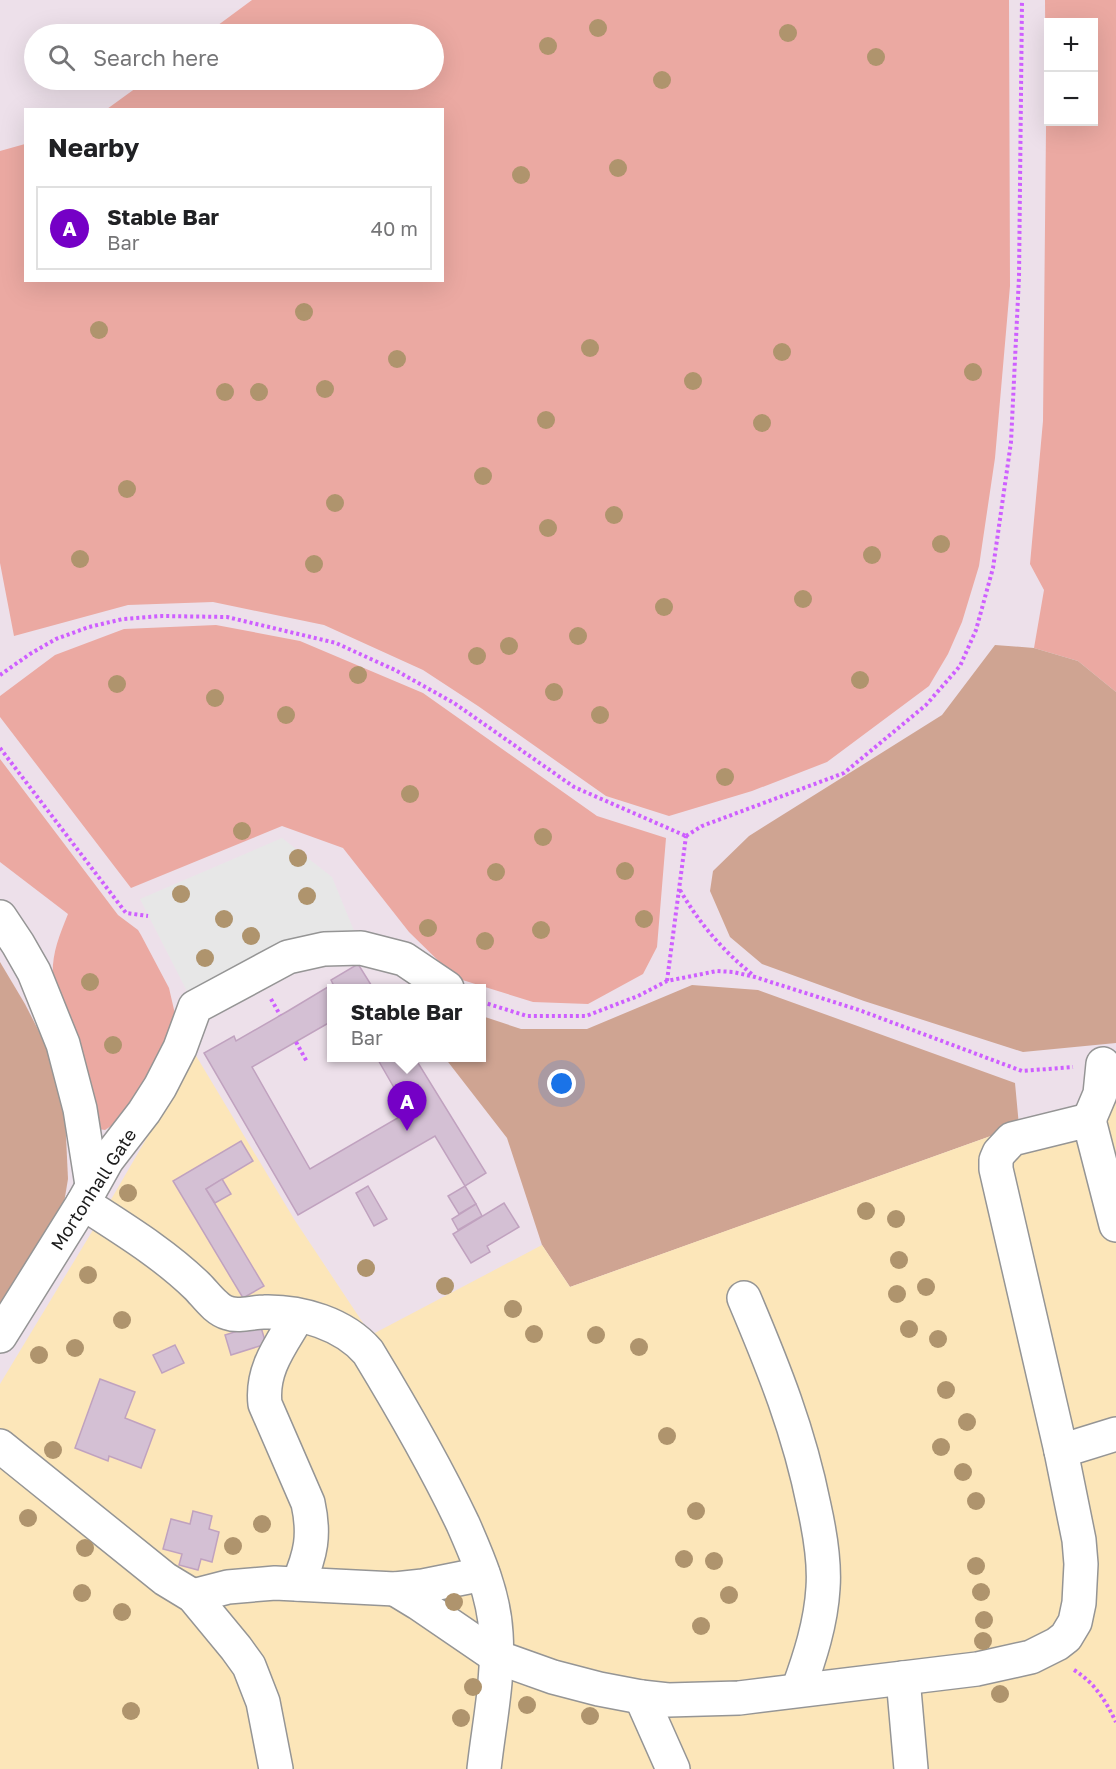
<!DOCTYPE html>
<meta charset="utf-8">
<style>
:root{--surface:#fff;--page:#f6f6f6;--text:#202124;--muted:#757577;--line:#e0e0e0;--accent:#7500c6}
body{margin:0;font-family:"Golos Text",sans-serif;background:var(--page);color:var(--text)}
.controls{position:absolute;right:18px;top:18px;display:grid;overflow:hidden;border-radius:0px;box-shadow:0 6px 24px #0002}
.controls button{width:54px;height:54px;display:grid;place-items:center;padding:0;border:0;border-bottom:2px solid var(--line);background:var(--surface);color:var(--text);font:30px sans-serif}
.you{position:absolute;left:562px;top:1084px;width:21px;height:21px;margin:-15px;border:4px solid #fff;border-radius:50%;background:#1a73e8;box-shadow:0 0 0 9px #1a73e833}
.badge{display:grid;place-items:center;width:39px;height:39px;border-radius:50%;background:var(--accent);color:#fff;font-size:20px;font-weight:700}
.pin{position:absolute;translate:-50% -50px;filter:drop-shadow(0 2px 3px #0008)}
.pin::after{content:'';position:absolute;top:32px;width:21px;height:18px;background:inherit;clip-path:polygon(0 0,100% 0,50% 100%)}
.popup{position:absolute;left:327px;top:984px;width:159px;height:78px;box-sizing:border-box;display:grid;place-content:center;border-radius:0px;background:var(--surface);filter:drop-shadow(0 2px 4px #0005);font-size:20px;white-space:nowrap;color:var(--muted)}
.popup b{font-size:22px;color:var(--text)}
.popup::after{content:'';position:absolute;left:50%;top:100%;margin-left:-12px;border:12px solid transparent;border-top-color:var(--surface)}
.list{margin:0;padding:0;list-style:none}
h2{display:flex;justify-content:space-between;align-items:center;height:78px;margin:0;padding:0 24px;font-size:26px}
h2 small{font-size:20px;font-weight:400;color:var(--muted)}
.list li{display:grid;grid-template-columns:39px 1fr auto;gap:18px;align-items:center;box-sizing:border-box;height:84px;margin:0 12px 12px;padding:0 12px;border:2px solid var(--line);border-radius:0px}
.list b{display:block;font-size:22px;white-space:nowrap}
.list p{margin:0;font-size:20px;white-space:nowrap;color:var(--muted)}
.list em{font-size:20px;font-style:normal;color:var(--muted)}
.icon{flex:none;width:33px;height:33px;fill:none;stroke:currentColor;stroke-width:2;stroke-linecap:round;stroke-linejoin:round}
.map{position:relative;flex:none;width:1116px;height:1769px;overflow:hidden}
.search{position:absolute;background:var(--surface);box-shadow:0 6px 24px #0002;left:24px;top:24px;width:420px;height:66px;display:flex;align-items:center;gap:15px;box-sizing:border-box;padding:0 21px;border-radius:33px;color:var(--muted);font-size:22px}
.panel{position:absolute;background:var(--surface);box-shadow:0 6px 24px #0002;left:24px;top:108px;width:420px;height:174px;border-radius:0px}
.map>svg:first-child{display:block}
.grass{fill:#eba9a2;fill-rule:evenodd}
.forest{fill:#cfa492}
.park{fill:#fce6b9}
.parking{fill:#e7e7e7}
.building{fill:#d4c0d4;stroke:#c0a2bf;stroke-width:1.5}
.lines{fill:none;stroke-linecap:round;stroke-linejoin:round}
.minor-casing{stroke:#959595;stroke-width:36}
.path{stroke:#ce5fff;stroke-width:4;stroke-dasharray:3 3;stroke-linecap:butt}
.minor{stroke:#fff;stroke-width:33}
.tree{fill:#af946d}
.labels{text-anchor:middle;dominant-baseline:central;stroke-width:4.5;stroke-linejoin:round;paint-order:stroke}
.street-label{font-size:18px;fill:#1b1b1b;stroke:#fff}
</style>
<div class="map">
<svg width="1116" height="1769" viewBox="0 0 1116 1769">
<rect width="100%" height="100%" fill="#ede0ea"/>
<g class="grass">
<polygon points="252,0 1009,0 1010,286 995,458 979,566 962,622 948,654 929,686 827,762 752,791 669,816 606,796 478,706 423,670 324,625 213,602 128,605 14,636 0,563 0,151 25,144 26,280 442,280 442,110 107,109 147,80 434,80 434,34 206,34"/>
<path d="M 1045,0 L 1116,0 L 1116,692 L 1078,661 L 1034,648 L 1044,590 L 1030,564 L 1043,421 L 1046,129 ZM 1048,22 L 1094,22 L 1094,122 L 1048,122 Z"/>
<polygon points="216,625 300,641 423,693 597,816 666,838 657,947 643,974 588,1004 533,1002 456,978 409,932 343,848 282,826 131,888 0,717 0,696 55,655 124,629"/>
<path d="M 0,759 L 118,915 L 138,930 L 141,935 L 169,988 L 175,1014 L 170,1043 L 120,1120 L 105,1130 L 98,1129 L 53,983 C 51,955 58,939 68,914 L 0,862 Z"/>
</g>
<g class="forest">
<polygon points="995,645 1034,648 1078,661 1116,692 1116,1043 1023,1052 864,1001 762,964 730,937 710,891 713,871 749,836 942,715"/>
<polygon points="0,962 25,1004 50,1053 65,1115 68,1179 63,1209 0,1307"/>
<polygon points="692,985 758,990 1015,1083 1019,1126 570,1287 542,1245 507,1138 445,1058 482,1058 482,1016 521,1029 587,1029"/>
</g>
<polygon class="park" points="192,1049 294,1219 371,1335 542,1245 570,1287 1116,1091 1116,1769 0,1769 0,1384 102,1215 152,1129"/>
<polygon class="parking" points="282,838 332,877 361,948 195,1007 140,899"/>
<g class="building">
<polygon points="358,964 373,988 332,988 332,1021 252,1067 310,1169 408,1112 377,1058 415,1058 486,1173 465,1186 435,1136 298,1215 204,1053 234,1036 236,1041 288,1011 333,984 331,980"/>
<polygon points="241,1141 253,1161 206,1189 264,1286 243,1298 173,1181"/>
<polygon points="222,1179 231,1194 215,1203 206,1189"/>
<polygon points="368,1186 387,1219 374,1226 356,1193"/>
<polygon points="465,1186 476,1204 459,1214 448,1196"/>
<polygon points="504,1203 519,1227 487,1246 490,1252 471,1263 453,1234"/>
<polygon points="476,1204 482,1216 458,1230 452,1219"/>
<polygon points="260,1324 266,1344 231,1355 225,1335"/>
<polygon points="175,1345 184,1363 162,1373 153,1355"/>
<polygon points="100,1379 135,1392 125,1418 155,1430 141,1468 109,1456 108,1461 75,1448"/>
<polygon points="193,1511 212,1516 209,1529 219,1532 212,1562 201,1559 198,1570 179,1565 182,1554 163,1549 171,1519 190,1524"/>
</g>
<g class="lines">
<g class="minor-casing">
<g id="minor">
<polyline points="0,917 18,944 34,972 63,1044 80,1109 92,1185"/>
<polyline points="1089,1120 1100,1094 1103,1064"/>
<path d="M 83,1203 C 123,1229 163,1253 197,1286 C 206,1295 216,1310 228,1313 C 239,1317 253,1312 264,1312 C 301,1311 344,1324 368,1352 C 402,1408 435,1465 463,1524 C 478,1558 494,1595 496,1633 C 499,1678 489,1724 484,1769"/>
<path d="M 744,1298 C 774,1369 799,1431 814,1506 C 820,1533 825,1561 823,1588 C 821,1623 810,1657 798,1690"/>
<polyline points="0,1336 83,1203 107,1160 144,1112 160,1087 180,1048 195,1007 288,957 324,949 361,948 404,959 447,988"/>
<polyline points="0,1446 165,1579 193,1596 236,1648 249,1666 263,1702 276,1769"/>
<polyline points="1061,1451 1116,1434"/>
<path d="M 298,1584 C 311,1554 315,1535 308,1503 L 265,1404 C 261,1369 281,1345 298,1316"/>
<polyline points="395,1589 418,1603 497,1657 553,1677 599,1689 641,1697 668,1700 739,1698 977,1669 1031,1657 1057,1644 1066,1637 1075,1622 1079,1603 1081,1564 1079,1540 1061,1451 996,1169 996,1160 999,1153 1012,1139 1089,1120 1116,1225"/>
<polyline points="193,1596 228,1587 275,1583 395,1589 423,1586 483,1574"/>
<polyline points="903,1678 911,1769"/>
<polyline points="641,1697 673,1769"/>
</g>
</g>
<g class="path">
<polyline points="0,675 30,654 56,639 89,627 123,619 162,616 227,617 336,643 395,670 454,703 574,787 686,836"/>
<polyline points="0,748 126,913 148,916"/>
<polyline points="686,836 702,826 844,773 926,705 960,666 976,630 993,568 1011,442 1019,277 1022,0"/>
<path d="M 680,890 C 699,923 723,951 753,975"/>
<polyline points="667,981 686,836"/>
<polyline points="271,999 280,1015"/>
<polyline points="482,1002 527,1016 586,1016 638,996 667,981 717,971 733,972 755,977 859,1010 1022,1071 1073,1067"/>
<polyline points="296,1042 307,1062"/>
<path d="M 1074,1670 C 1095,1683 1105,1700 1116,1722"/>
</g>
<use href="#minor" class="minor"/>
</g>
<g class="tree">
<circle cx="598" cy="28" r="9"/>
<circle cx="788" cy="33" r="9"/>
<circle cx="548" cy="46" r="9"/>
<circle cx="876" cy="57" r="9"/>
<circle cx="662" cy="80" r="9"/>
<circle cx="618" cy="168" r="9"/>
<circle cx="521" cy="175" r="9"/>
<circle cx="304" cy="312" r="9"/>
<circle cx="99" cy="330" r="9"/>
<circle cx="590" cy="348" r="9"/>
<circle cx="782" cy="352" r="9"/>
<circle cx="397" cy="359" r="9"/>
<circle cx="973" cy="372" r="9"/>
<circle cx="693" cy="381" r="9"/>
<circle cx="325" cy="389" r="9"/>
<circle cx="225" cy="392" r="9"/>
<circle cx="259" cy="392" r="9"/>
<circle cx="546" cy="420" r="9"/>
<circle cx="762" cy="423" r="9"/>
<circle cx="483" cy="476" r="9"/>
<circle cx="127" cy="489" r="9"/>
<circle cx="335" cy="503" r="9"/>
<circle cx="614" cy="515" r="9"/>
<circle cx="548" cy="528" r="9"/>
<circle cx="941" cy="544" r="9"/>
<circle cx="872" cy="555" r="9"/>
<circle cx="80" cy="559" r="9"/>
<circle cx="314" cy="564" r="9"/>
<circle cx="803" cy="599" r="9"/>
<circle cx="664" cy="607" r="9"/>
<circle cx="578" cy="636" r="9"/>
<circle cx="509" cy="646" r="9"/>
<circle cx="477" cy="656" r="9"/>
<circle cx="358" cy="675" r="9"/>
<circle cx="860" cy="680" r="9"/>
<circle cx="117" cy="684" r="9"/>
<circle cx="554" cy="692" r="9"/>
<circle cx="215" cy="698" r="9"/>
<circle cx="286" cy="715" r="9"/>
<circle cx="600" cy="715" r="9"/>
<circle cx="725" cy="777" r="9"/>
<circle cx="410" cy="794" r="9"/>
<circle cx="242" cy="831" r="9"/>
<circle cx="543" cy="837" r="9"/>
<circle cx="298" cy="858" r="9"/>
<circle cx="625" cy="871" r="9"/>
<circle cx="496" cy="872" r="9"/>
<circle cx="181" cy="894" r="9"/>
<circle cx="307" cy="896" r="9"/>
<circle cx="224" cy="919" r="9"/>
<circle cx="644" cy="919" r="9"/>
<circle cx="428" cy="928" r="9"/>
<circle cx="541" cy="930" r="9"/>
<circle cx="251" cy="936" r="9"/>
<circle cx="485" cy="941" r="9"/>
<circle cx="205" cy="958" r="9"/>
<circle cx="90" cy="982" r="9"/>
<circle cx="113" cy="1045" r="9"/>
<circle cx="128" cy="1193" r="9"/>
<circle cx="866" cy="1211" r="9"/>
<circle cx="896" cy="1219" r="9"/>
<circle cx="899" cy="1260" r="9"/>
<circle cx="366" cy="1268" r="9"/>
<circle cx="88" cy="1275" r="9"/>
<circle cx="445" cy="1286" r="9"/>
<circle cx="926" cy="1287" r="9"/>
<circle cx="897" cy="1294" r="9"/>
<circle cx="513" cy="1309" r="9"/>
<circle cx="122" cy="1320" r="9"/>
<circle cx="909" cy="1329" r="9"/>
<circle cx="534" cy="1334" r="9"/>
<circle cx="596" cy="1335" r="9"/>
<circle cx="938" cy="1339" r="9"/>
<circle cx="639" cy="1347" r="9"/>
<circle cx="75" cy="1348" r="9"/>
<circle cx="39" cy="1355" r="9"/>
<circle cx="946" cy="1390" r="9"/>
<circle cx="967" cy="1422" r="9"/>
<circle cx="667" cy="1436" r="9"/>
<circle cx="941" cy="1447" r="9"/>
<circle cx="53" cy="1450" r="9"/>
<circle cx="963" cy="1472" r="9"/>
<circle cx="976" cy="1501" r="9"/>
<circle cx="696" cy="1511" r="9"/>
<circle cx="28" cy="1518" r="9"/>
<circle cx="262" cy="1524" r="9"/>
<circle cx="233" cy="1546" r="9"/>
<circle cx="85" cy="1548" r="9"/>
<circle cx="684" cy="1559" r="9"/>
<circle cx="714" cy="1561" r="9"/>
<circle cx="976" cy="1566" r="9"/>
<circle cx="981" cy="1592" r="9"/>
<circle cx="82" cy="1593" r="9"/>
<circle cx="729" cy="1595" r="9"/>
<circle cx="454" cy="1602" r="9"/>
<circle cx="122" cy="1612" r="9"/>
<circle cx="984" cy="1620" r="9"/>
<circle cx="701" cy="1626" r="9"/>
<circle cx="983" cy="1641" r="9"/>
<circle cx="473" cy="1687" r="9"/>
<circle cx="1000" cy="1694" r="9"/>
<circle cx="527" cy="1705" r="9"/>
<circle cx="131" cy="1711" r="9"/>
<circle cx="590" cy="1716" r="9"/>
<circle cx="461" cy="1718" r="9"/>
</g>
<g class="labels">
<g class="street-label">
<text transform="translate(93 1189) rotate(-57)">Mortonhall Gate</text>
</g>
</g>
</svg>
<div class="controls">
<button>+</button>
<button>−</button>
</div>
<div class="you"></div>
<div class="pin badge" style="left:407px;top:1131px">A</div>
<div class="popup"><b>Stable Bar</b>Bar</div>
<div class="search"><svg class="icon" aria-label="search" viewBox="0 0 24 24"><circle cx="10" cy="10" r="6"/><path d="M15 15l6 6"/></svg>Search here</div>
<section class="panel">
<h2>Nearby<small></small></h2>
<ul class="list">
<li><span class="badge">A</span><div><b>Stable Bar</b><p>Bar</p></div><em>40 m</em></li>
</ul>
</section>
</div>
